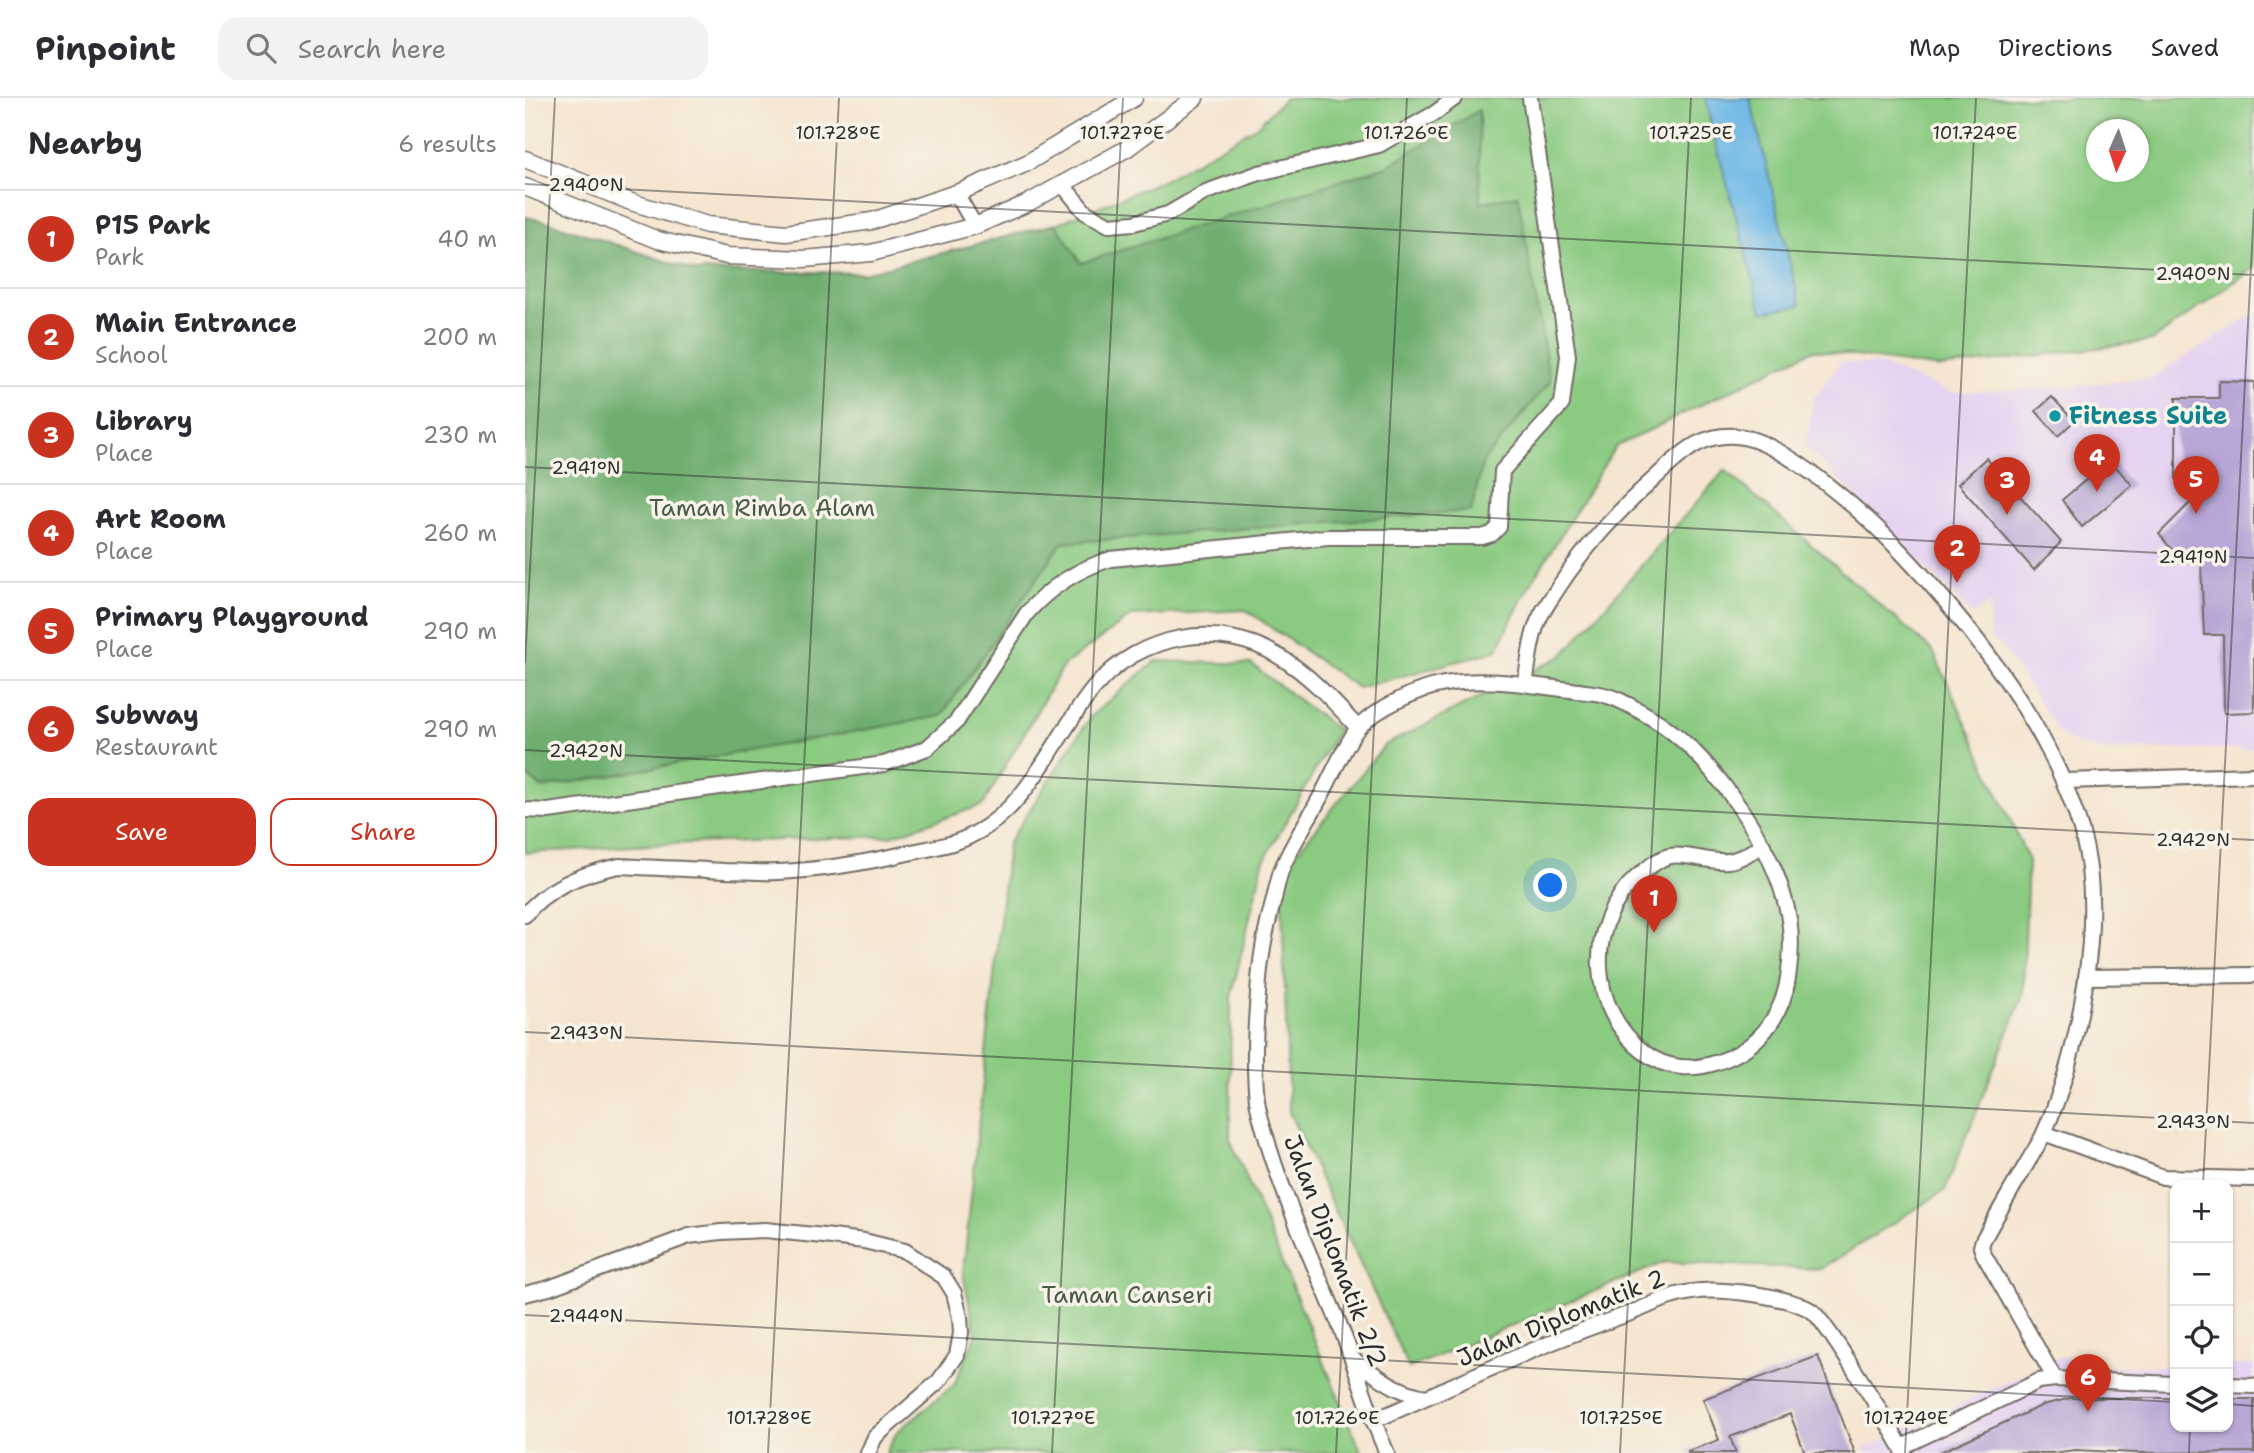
<!DOCTYPE html>
<meta charset="utf-8">
<style>
:root{--surface:#fff;--page:#f2f2f3;--text:#2b2b33;--muted:#7c7c81;--line:#e1e1e2;--accent:#c8321e}
body{margin:0;font-family:"Shantell Sans",sans-serif;background:var(--page);color:var(--text)}
.controls{position:absolute;right:21px;bottom:21px;display:grid;overflow:hidden;border-radius:14px;box-shadow:0 2px 5px #0004}
.controls button{width:63px;height:63px;display:grid;place-items:center;padding:0;border:0;border-bottom:2px solid var(--line);background:var(--surface);color:var(--text);font:35px sans-serif}
.compass{position:absolute;left:1561px;top:21px;width:63px;height:63px;border-radius:50%;background:var(--surface);box-shadow:0 2px 5px #0004;rotate:183deg}
.you{position:absolute;left:1026px;top:788px;width:24px;height:24px;margin:-18px;border:5px solid #fff;border-radius:50%;background:#1a73e8;box-shadow:0 0 0 10px #1a73e833}
.badge{display:grid;place-items:center;width:46px;height:46px;border-radius:50%;background:var(--accent);color:#fff;font-size:23px;font-weight:700}
.pin{position:absolute;translate:-50% -58px;filter:drop-shadow(0 2px 4px #0008)}
.pin::after{content:'';position:absolute;top:37px;width:24px;height:21px;background:inherit;clip-path:polygon(0 0,100% 0,50% 100%)}
.list{margin:0;padding:0;list-style:none}
h2{display:flex;justify-content:space-between;align-items:center;height:91px;margin:0;padding:0 28px;font-size:30px}
h2 small{font-size:23px;font-weight:400;color:var(--muted)}
.list li{display:grid;grid-template-columns:46px 1fr auto;gap:21px;align-items:center;box-sizing:border-box;height:98px;padding:0 28px;border-top:2px solid var(--line)}
.list b{display:block;font-size:26px;white-space:nowrap}
.list p{margin:0;font-size:23px;white-space:nowrap;color:var(--muted)}
.list em{font-size:23px;font-style:normal;color:var(--muted)}
.actions{display:flex;gap:14px;padding:21px 28px}
.actions a{flex:1;padding:16px 0;border:2px solid var(--accent);border-radius:21px;text-align:center;font-size:24px;color:var(--accent)}
.actions .main{background:var(--accent);color:#fff}
.icon{flex:none;width:38px;height:38px;fill:none;stroke:currentColor;stroke-width:2;stroke-linecap:round;stroke-linejoin:round}
.map{position:relative;flex:none;width:1729px;height:1355px;overflow:hidden}
header{display:flex;align-items:center;gap:42px;box-sizing:border-box;height:98px;padding:0 35px;background:var(--surface);border-bottom:2px solid var(--line)}
header strong{font-size:33px}
nav{display:flex;gap:38px;margin-inline-start:auto;font-size:24px}
.search{width:490px;height:63px;background:var(--page);display:flex;align-items:center;gap:18px;box-sizing:border-box;padding:0 24px;border-radius:21px;color:var(--muted);font-size:26px}
main{display:flex}
aside{flex:1;background:var(--surface)}
.map>svg:first-child{display:block}
.built{fill:#e5d3f1}
.green{fill:#8aca81;stroke:#5a7a56;stroke-width:2;fill-rule:evenodd}
.forest{fill:#6fae6f;stroke:#4d6c4d;stroke-width:2}
.water{fill:#6db8e6;stroke:#4c7288;stroke-width:2}
.building{fill:#b8a7d6}
.lines{fill:none;stroke-linecap:round;stroke-linejoin:round}
.minor-casing{stroke:#726c65;stroke-width:18}
.tertiary-casing{stroke:#726c65;stroke-width:19}
.minor{stroke:#fff;stroke-width:14}
.tertiary{stroke:#fff;stroke-width:16}
.ticks{fill:none;stroke:#2b2b2b;stroke-width:2;stroke-opacity:0.45}
.culture-dot{fill:#0f9aa8;stroke:#f7f3e8;stroke-width:2.5}
.labels{text-anchor:middle;dominant-baseline:central;stroke-width:7;stroke-linejoin:round;paint-order:stroke}
.culture-label{font-size:24px;font-weight:bold;fill:#0d838f;stroke:#f7f3e8;text-anchor:start}
.park-label{font-size:24px;fill:#485b45;stroke:#f7f3e8}
.street-label{font-size:24px;fill:#2b2b2b;stroke:#f7f3e8}
.ticks-label{font-size:18px;text-anchor:middle;fill:#2b2b2b;stroke:#f7f3e8;stroke-width:7;stroke-linejoin:round;paint-order:stroke}
</style>
<header>
<strong>Pinpoint</strong>
<div class="search"><svg class="icon" aria-label="search" viewBox="0 0 24 24"><circle cx="10" cy="10" r="6"/><path d="M15 15l6 6"/></svg>Search here</div>
<nav><a>Map</a><a>Directions</a><a>Saved</a></nav>
</header>
<main>
<aside>
<h2>Nearby<small>6 results</small></h2>
<ul class="list">
<li><span class="badge">1</span><div><b>P15 Park</b><p>Park</p></div><em>40 m</em></li>
<li><span class="badge">2</span><div><b>Main Entrance</b><p>School</p></div><em>200 m</em></li>
<li><span class="badge">3</span><div><b>Library</b><p>Place</p></div><em>230 m</em></li>
<li><span class="badge">4</span><div><b>Art Room</b><p>Place</p></div><em>260 m</em></li>
<li><span class="badge">5</span><div><b>Primary Playground</b><p>Place</p></div><em>290 m</em></li>
<li><span class="badge">6</span><div><b>Subway</b><p>Restaurant</p></div><em>290 m</em></li>
</ul>
<div class="actions"><a class="main">Save</a><a>Share</a></div>
</aside>
<div class="map">
<svg width="1729" height="1355" viewBox="0 0 1729 1355">
<rect width="100%" height="100%" fill="#f7f3e8"/>
<filter id="ink" filterUnits="userSpaceOnUse"><feTurbulence type="fractalNoise" baseFrequency=".0143" numOctaves="2"/><feDisplacementMap in="SourceGraphic" scale="14" xChannelSelector="R" yChannelSelector="G"/><feConvolveMatrix kernelMatrix="1 2 1 2 8 2 1 2 1" color-interpolation-filters="sRGB"/></filter>
<filter id="wash" filterUnits="userSpaceOnUse"><feTurbulence type="fractalNoise" baseFrequency=".00686" numOctaves="4" result="noise"/><feDisplacementMap in="SourceGraphic" scale="28" xChannelSelector="R" yChannelSelector="G"/><feGaussianBlur stdDeviation="1.57" result="paint"/><feColorMatrix in="noise" values="0 0 0 0 0 0 0 0 0 0 0 0 0 0 0 0 0 1.4 0 .05"/><feComposite in="paint" operator="in"/></filter>
<g filter="url(#wash)">
<rect width="100%" height="100%" fill="#f5e5d0"/>
<g class="built">
<polygon points="1729,216 1729,651 1579,652 1555,648 1535,636 1474,544 1469,545 1464,537 1465,505 1447,517 1383,450 1281,349 1288,302 1315,264 1357,267 1426,295 1540,289 1626,280"/>
<polygon points="1537,1258 1565,1269 1650,1268 1650,1329 1703,1329 1703,1267 1729,1267 1729,1355 1340,1355 1339,1351"/>
</g>
<g class="green">
<path d="M 760,0 L 1729,0 L 1729,170 L 1627,243 L 1415,270 L 1288,252 L 1090,349 L 999,497 L 971,553 L 833,590 L 721,512 L 606,518 L 538,568 L 458,707 L 366,738 L 140,746 L 0,755 L 0,119 L 23,124 L 170,173 L 340,175 L 531,126 L 637,83 L 731,29 ZM 1572,32 L 1614,32 L 1614,74 L 1572,74 Z"/>
<polygon points="1200,372 1408,553 1503,761 1498,897 1420,1092 1296,1171 1140,1164 884,1270 764,1014 756,773 860,647 1037,558"/>
<polygon points="631,563 726,566 813,632 738,764 706,899 705,1041 837,1355 361,1355 372,1334 429,1287 451,1237 438,1176 483,745 566,618"/>
</g>
<polygon class="forest" points="954,12 955,105 993,97 1025,284 958,363 946,413 537,445 416,618 17,690 0,676 0,119 23,124 170,173 340,175 531,126 556,165 862,68"/>
<polygon class="water" points="1181,0 1225,0 1275,207 1237,214 1186,27"/>
<g id="blocks">
<g class="building">
<polygon points="1694,283 1729,284 1729,614 1699,615 1698,537 1679,537 1676,464 1655,462 1634,436 1687,383 1651,381 1651,300 1694,300"/>
<polygon points="1527,299 1549,323 1533,338 1511,313"/>
<polygon points="1461,360 1536,444 1509,472 1433,386"/>
<polygon points="1585,362 1607,387 1557,429 1537,402"/>
<polygon points="1293,1258 1330,1355 1280,1355 1265,1316 1205,1339 1211,1355 1163,1355 1163,1353 1194,1342 1178,1301"/>
<polygon points="1546,1300 1650,1300 1650,1329 1703,1329 1703,1301 1729,1301 1729,1354 1611,1355 1550,1352 1527,1355 1413,1355 1518,1307"/>
</g>
</g>
</g>
<g filter="url(#ink)">
<use href="#blocks" fill-opacity="0" stroke="#726c65" stroke-width="2"/>
<g class="lines">
<g class="minor-casing">
<g id="minor">
<polyline points="537,86 560,114 584,127 609,125 643,116 681,94 734,75 854,47 910,15 930,0"/>
<polyline points="431,95 450,128"/>
<path d="M 1000,586 C 1004,565 1005,541 1014,521 C 1019,510 1028,498 1035,487 C 1062,446 1094,412 1131,379 C 1143,368 1157,354 1172,346 C 1184,340 1197,337 1210,338 C 1257,340 1344,420 1376,454 C 1450,532 1527,630 1557,735 C 1581,819 1554,953 1520,1033 C 1515,1045 1507,1056 1501,1067 C 1486,1092 1472,1117 1458,1142 L 1456,1149 L 1459,1157 L 1530,1281"/>
<polyline points="1540,683 1729,677"/>
<path d="M 0,712 L 23,713 L 359,666 L 402,650 L 432,623 L 502,515 C 525,489 553,471 586,461 L 803,439 L 957,439 L 967,436 L 974,429 L 977,373 L 1037,306 L 1043,258 L 1005,0"/>
<path d="M 0,817 C 23,788 59,775 94,768 C 129,770 164,771 200,773 C 217,773 235,775 253,774 C 297,772 340,765 383,755 C 405,750 430,747 449,736 C 505,708 530,637 569,590 C 614,536 694,521 755,559 C 785,577 809,604 833,630"/>
<polyline points="1561,879 1729,877"/>
<polyline points="1519,1035 1638,1079 1729,1081"/>
<polyline points="0,1196 24,1190 164,1138 196,1134 240,1132 299,1138 339,1143 380,1153 419,1179 429,1195 435,1219 436,1235 432,1257 414,1283 350,1339 343,1355"/>
<path d="M 829,1262 C 854,1279 871,1294 901,1299"/>
<polyline points="1703,1287 1729,1288"/>
<path d="M 848,1323 C 930,1287 1012,1247 1097,1218 C 1121,1210 1142,1197 1167,1194 C 1194,1189 1264,1198 1287,1213 C 1299,1221 1372,1338 1379,1355"/>
<polyline points="1377,1349 1514,1283 1530,1281 1650,1286"/>
<path d="M 862,1355 C 843,1314 832,1270 815,1228 C 790,1169 763,1110 744,1049 C 740,1033 734,1018 732,1002 C 728,966 730,931 733,896 C 735,860 740,835 749,801 C 751,792 753,782 756,773 C 766,747 784,721 797,696 C 806,680 823,640 834,629 C 852,610 894,590 920,586 C 961,579 1004,587 1045,592 C 1057,594 1071,594 1083,598 C 1097,602 1130,621 1142,630 C 1191,666 1245,745 1260,803 C 1267,827 1267,856 1263,880 C 1257,920 1232,951 1193,964 C 1168,973 1141,971 1120,955 C 1063,912 1059,826 1113,778 C 1122,771 1133,760 1145,758 C 1164,755 1184,765 1203,763 C 1215,762 1227,753 1238,747"/>
</g>
</g>
<g class="tertiary-casing">
<g id="tertiary">
<polyline points="0,61 106,104 182,127 261,135 347,123 437,93 502,65 609,0"/>
<polyline points="0,89 133,142 202,158 279,161 346,155 450,128 503,105 601,51 670,0"/>
</g>
</g>
<use href="#minor" class="minor"/>
<use href="#tertiary" class="tertiary"/>
</g>
</g>
<path class="ticks" d="M 0,86 L 1729,177M 0,369 L 1729,460M 0,565 L 30,0M 0,652 L 1729,742M 0,934 L 1729,1025M 1678,1087 L 1729,111M 0,1217 L 1650,1304M 1703,1306 L 1729,1308M 243,1355 L 314,0M 527,1355 L 598,0M 811,1355 L 882,0M 1095,1355 L 1166,0M 1380,1355 L 1451,0M 1664,1355 L 1665,1329"/>
<circle class="culture-dot" cx="1530" cy="318" r="7"/>
<g class="labels">
<g class="culture-label">
<text x="1544" y="318">Fitness Suite</text>
</g>
<g class="park-label">
<text x="237" y="410">Taman Rimba Alam</text>
<text x="602" y="1197">Taman Canseri</text>
</g>
<g class="street-label">
<text transform="translate(810 1153) rotate(69)">Jalan Diplomatik 2/2</text>
<text transform="translate(1036 1220) rotate(-22)">Jalan Diplomatik 2</text>
</g>
</g>
<g class="ticks-label">
<text x="313" y="41">101.728°E</text>
<text x="597" y="41">101.727°E</text>
<text x="881" y="41">101.726°E</text>
<text x="1166" y="41">101.725°E</text>
<text x="1450" y="41">101.724°E</text>
<text x="61" y="93">2.940°N</text>
<text x="1668" y="182">2.940°N</text>
<text x="61" y="376">2.941°N</text>
<text x="1668" y="465">2.941°N</text>
<text x="61" y="659">2.942°N</text>
<text x="1668" y="748">2.942°N</text>
<text x="61" y="941">2.943°N</text>
<text x="1668" y="1030">2.943°N</text>
<text x="61" y="1224">2.944°N</text>
<text x="244" y="1326">101.728°E</text>
<text x="528" y="1326">101.727°E</text>
<text x="812" y="1326">101.726°E</text>
<text x="1096" y="1326">101.725°E</text>
<text x="1381" y="1326">101.724°E</text>
</g>
</svg>
<div class="controls">
<button>+</button>
<button>−</button>
<button><svg class="icon" aria-label="locate" viewBox="0 0 24 24"><circle cx="12" cy="12" r="6"/><path d="M12 2v4M12 18v4M2 12h4M18 12h4"/></svg></button>
<button><svg class="icon" aria-label="layers" viewBox="0 0 24 24"><path d="M12 4l9 5-9 5-9-5zM3 14l9 5 9-5"/></svg></button>
</div>
<svg class="compass" viewBox="-18 -18 36 36"><path d="M0-13l5 13h-10z" fill="#e53935"/><path d="M0 13l5-13h-10z" fill="#7c7c81"/></svg>
<div class="you"></div>
<div class="pin badge" style="left:1129px;top:835px">1</div>
<div class="pin badge" style="left:1432px;top:485px">2</div>
<div class="pin badge" style="left:1482px;top:417px">3</div>
<div class="pin badge" style="left:1572px;top:394px">4</div>
<div class="pin badge" style="left:1671px;top:416px">5</div>
<div class="pin badge" style="left:1563px;top:1314px">6</div>
</div>
</main>
